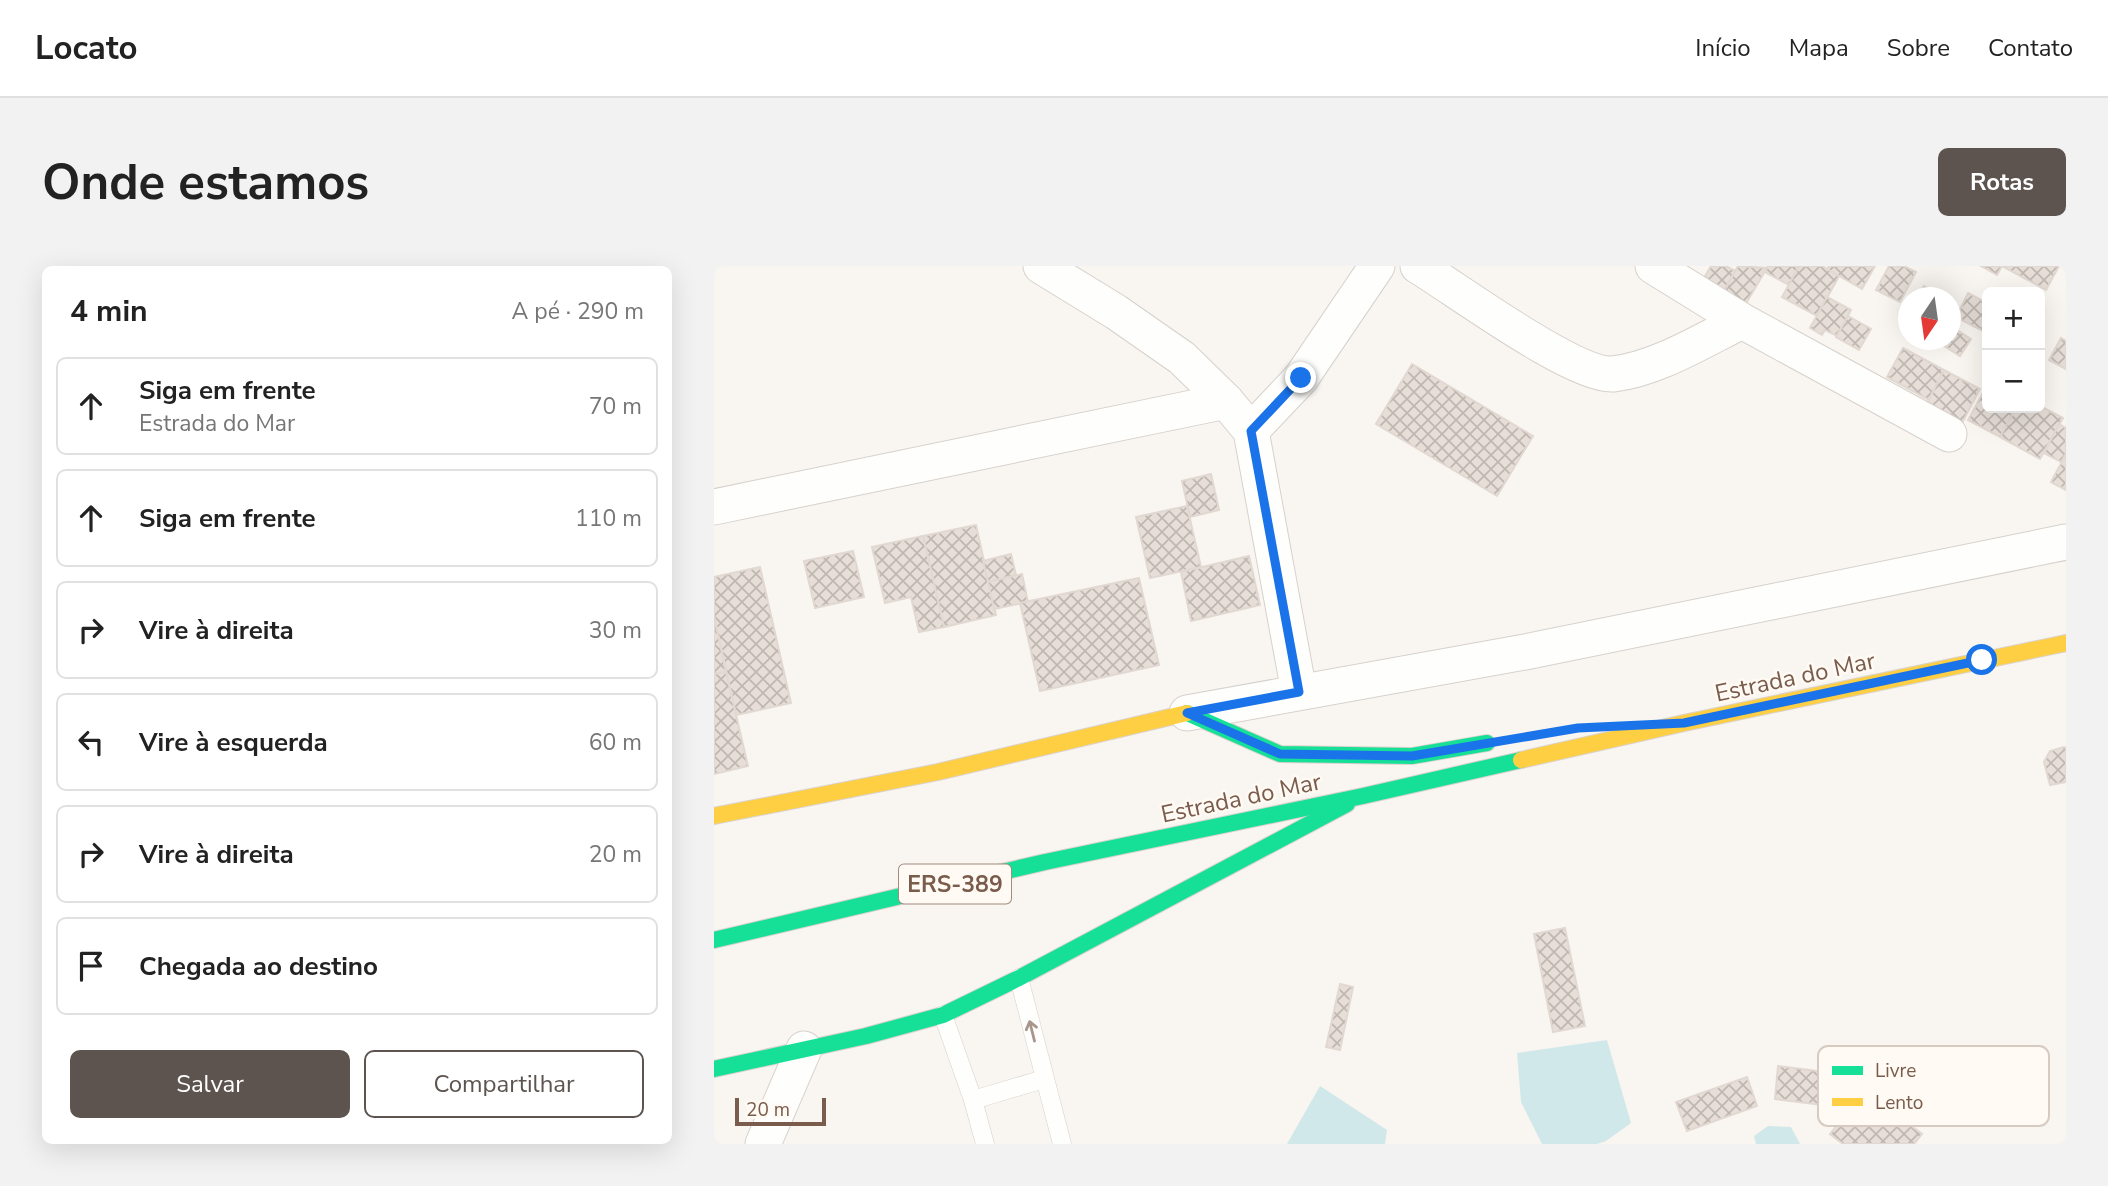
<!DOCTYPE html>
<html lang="pt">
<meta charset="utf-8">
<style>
:root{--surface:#fff;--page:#f2f2f2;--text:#222;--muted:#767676;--line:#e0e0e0;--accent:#5d544f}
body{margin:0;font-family:"Nunito Sans",sans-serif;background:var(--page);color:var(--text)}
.controls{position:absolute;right:21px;top:21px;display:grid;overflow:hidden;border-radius:10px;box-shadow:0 7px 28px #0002}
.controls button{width:63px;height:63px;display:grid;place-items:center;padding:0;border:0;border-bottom:2px solid var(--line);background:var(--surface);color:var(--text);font:35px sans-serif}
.compass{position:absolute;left:1184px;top:21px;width:63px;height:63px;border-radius:50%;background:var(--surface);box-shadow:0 7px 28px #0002;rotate:193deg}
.scale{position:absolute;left:21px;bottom:18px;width:91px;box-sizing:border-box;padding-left:7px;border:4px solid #7a5c4d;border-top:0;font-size:19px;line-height:24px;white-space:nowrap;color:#7a5c4d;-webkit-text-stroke:5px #fffaf3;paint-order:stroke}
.stop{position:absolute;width:21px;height:21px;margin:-16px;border:5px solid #1a73e8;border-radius:50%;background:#fff}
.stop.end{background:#1a73e8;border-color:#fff;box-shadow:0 2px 7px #0008}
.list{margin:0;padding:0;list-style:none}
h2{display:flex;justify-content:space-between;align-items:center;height:91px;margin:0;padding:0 28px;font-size:30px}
h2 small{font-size:23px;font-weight:400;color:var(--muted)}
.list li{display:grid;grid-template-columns:46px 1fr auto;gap:21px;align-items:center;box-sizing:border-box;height:98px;margin:0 14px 14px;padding:0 14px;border:2px solid var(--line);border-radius:10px}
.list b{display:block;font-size:26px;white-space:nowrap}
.list p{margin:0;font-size:23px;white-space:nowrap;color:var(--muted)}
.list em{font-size:23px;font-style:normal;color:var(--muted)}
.actions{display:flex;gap:14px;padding:21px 28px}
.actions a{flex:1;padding:16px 0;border:2px solid var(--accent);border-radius:10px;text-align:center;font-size:24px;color:var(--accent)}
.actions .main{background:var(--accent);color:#fff}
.icon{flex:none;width:38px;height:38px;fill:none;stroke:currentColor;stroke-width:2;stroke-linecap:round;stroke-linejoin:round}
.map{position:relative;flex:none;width:1352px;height:878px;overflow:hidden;border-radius:10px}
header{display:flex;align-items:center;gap:42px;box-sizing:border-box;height:98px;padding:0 35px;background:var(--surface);border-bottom:2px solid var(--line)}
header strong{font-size:33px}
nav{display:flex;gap:38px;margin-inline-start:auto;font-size:24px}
.intro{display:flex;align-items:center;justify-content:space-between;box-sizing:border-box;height:168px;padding:0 42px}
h1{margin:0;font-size:49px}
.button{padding:18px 32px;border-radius:10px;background:var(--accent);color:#fff;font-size:24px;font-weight:700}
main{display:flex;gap:42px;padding:0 42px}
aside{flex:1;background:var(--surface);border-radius:10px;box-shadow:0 7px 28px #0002}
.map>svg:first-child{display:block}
.water{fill:#d0e8ea}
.building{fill:url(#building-cross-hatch);stroke:#e2d8d2;stroke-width:2}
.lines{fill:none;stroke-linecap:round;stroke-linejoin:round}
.lane-casing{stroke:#d7d1cb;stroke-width:19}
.street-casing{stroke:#d7d1cb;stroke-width:37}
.fast-casing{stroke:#d9d2cb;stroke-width:18}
.slow-casing{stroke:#d9d2cb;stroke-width:18}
.lane{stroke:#fefefd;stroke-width:18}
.street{stroke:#fefefd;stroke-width:35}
.fast{stroke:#16e098;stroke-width:16}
.slow{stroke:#ffcf43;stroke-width:16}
.oneway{stroke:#a8958b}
.route{stroke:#1a73e8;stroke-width:9}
.labels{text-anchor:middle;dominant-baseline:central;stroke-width:5;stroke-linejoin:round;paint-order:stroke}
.shield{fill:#fffaf3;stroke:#a28b7f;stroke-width:2}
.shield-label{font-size:23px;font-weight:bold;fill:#7a5c4d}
.street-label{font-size:24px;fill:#7a5c4d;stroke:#fffaf3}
.key{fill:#fffaf3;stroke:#d7cbc1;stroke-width:2}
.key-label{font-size:19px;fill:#7a5c4d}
</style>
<header>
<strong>Locato</strong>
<nav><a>Início</a><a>Mapa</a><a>Sobre</a><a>Contato</a></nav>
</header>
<div class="intro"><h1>Onde estamos</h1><a class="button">Rotas</a></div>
<main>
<aside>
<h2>4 min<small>A pé · 290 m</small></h2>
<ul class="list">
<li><svg class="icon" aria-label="ahead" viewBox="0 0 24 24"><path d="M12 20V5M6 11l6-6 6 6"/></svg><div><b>Siga em frente</b><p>Estrada do Mar</p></div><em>70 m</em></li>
<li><svg class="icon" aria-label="ahead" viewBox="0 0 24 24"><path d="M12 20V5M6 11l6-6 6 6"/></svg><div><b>Siga em frente</b></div><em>110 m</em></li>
<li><svg class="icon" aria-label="right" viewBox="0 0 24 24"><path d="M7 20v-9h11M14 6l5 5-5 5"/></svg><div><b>Vire à direita</b></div><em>30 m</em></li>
<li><svg class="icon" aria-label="left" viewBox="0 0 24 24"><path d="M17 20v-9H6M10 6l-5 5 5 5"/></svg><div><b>Vire à esquerda</b></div><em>60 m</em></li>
<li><svg class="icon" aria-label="right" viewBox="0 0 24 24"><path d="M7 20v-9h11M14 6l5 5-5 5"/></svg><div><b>Vire à direita</b></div><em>20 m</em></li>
<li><svg class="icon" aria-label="arrive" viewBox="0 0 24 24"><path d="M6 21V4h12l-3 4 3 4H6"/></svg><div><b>Chegada ao destino</b></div></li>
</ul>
<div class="actions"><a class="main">Salvar</a><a>Compartilhar</a></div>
</aside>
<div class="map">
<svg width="1352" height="878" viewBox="0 0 1352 878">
<defs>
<pattern id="building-cross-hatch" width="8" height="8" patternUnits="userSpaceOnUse" patternTransform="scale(1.75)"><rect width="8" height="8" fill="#e6ded7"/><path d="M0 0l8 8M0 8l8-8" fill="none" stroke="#bfb7b1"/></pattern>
</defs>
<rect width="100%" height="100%" fill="#f9f5f0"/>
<g class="water">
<polygon points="893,774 917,857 892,875 883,878 828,878 807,836 803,787"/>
<polygon points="606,820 673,864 671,878 573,878"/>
<polygon points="1054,860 1077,861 1086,878 1042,878 1040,870"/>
</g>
<g class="building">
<polygon points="997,0 1012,0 1021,5 1008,29 987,17"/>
<polygon points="1024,0 1053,2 1030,41 1008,29"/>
<polygon points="1054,0 1085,0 1075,19 1051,6"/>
<polygon points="1085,0 1108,0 1125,10 1103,50 1068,31"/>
<polygon points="1115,0 1161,0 1148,23 1113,3"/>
<polygon points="1175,0 1190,0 1202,6 1186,36 1162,24"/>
<polygon points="1267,0 1288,0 1283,9"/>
<polygon points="1288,0 1345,0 1332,24"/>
<polygon points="1210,20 1226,29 1224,32 1204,32"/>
<polygon points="1254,27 1273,37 1273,67 1242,51"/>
<polygon points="1113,31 1137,44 1123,70 1111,64 1108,69 1096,62"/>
<polygon points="1134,50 1157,63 1145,84 1122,71"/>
<polygon points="1237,60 1257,73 1246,90 1221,74 1237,74"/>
<polygon points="1347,72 1352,75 1352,103 1335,94"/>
<polygon points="1189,82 1230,104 1215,134 1173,111"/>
<polygon points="698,98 819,170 783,230 662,158"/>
<polygon points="1230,104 1266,123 1246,161 1210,143"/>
<polygon points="1273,119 1273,142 1302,142 1286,171 1254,154"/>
<polygon points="1326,140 1349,152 1326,193 1286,171 1302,142 1326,142"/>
<polygon points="1345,158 1352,162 1352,188 1347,196 1330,187"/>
<polygon points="1352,188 1352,224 1337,216"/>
<polygon points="497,208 505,244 476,251 468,215"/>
<polygon points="473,240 487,301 436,312 422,251"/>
<polygon points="262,259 282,349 230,361 209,270"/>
<polygon points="209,270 230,361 205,366 197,331 171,337 158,281"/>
<polygon points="139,285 150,331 101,342 90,295"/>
<polygon points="297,288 302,309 274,316 269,295"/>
<polygon points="535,290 546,339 477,355 467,306"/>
<polygon points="46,301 77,437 22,449 0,350 0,311"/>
<polygon points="308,308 314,336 280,343 274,316"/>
<polygon points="425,312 445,399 326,425 306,337"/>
<polygon points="0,350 12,406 0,408"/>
<polygon points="12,406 34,500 0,508 0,408"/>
<polygon points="1350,481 1352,482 1352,516 1336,519 1330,496 1336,485"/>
<polygon points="851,662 871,760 839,766 820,668"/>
<polygon points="626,718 639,721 626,784 612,781"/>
<polygon points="1064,800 1120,807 1116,840 1061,833"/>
<polygon points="1033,811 1043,840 973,865 962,836"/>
<polygon points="1151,824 1208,868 1200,878 1129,878 1116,868"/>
</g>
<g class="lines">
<g class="lane-casing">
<g id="lane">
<polyline points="305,712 348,878"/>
<polyline points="229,749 259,834 271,878"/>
<polyline points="259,834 330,813"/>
</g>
</g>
<g class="street-casing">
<g id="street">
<polyline points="327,0 402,46 468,92 512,135"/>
<path d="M 704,0 C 742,23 861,111 899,108 C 943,103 989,74 1028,55"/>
<polyline points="939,0 1028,55 1235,168"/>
<polyline points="537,165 587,112 663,0"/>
<polyline points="0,241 512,135 537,165 585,426"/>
<polyline points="473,447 811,386 1352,276"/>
<polyline points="49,878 90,783"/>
</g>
</g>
<g class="fast-casing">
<g id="fast">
<polyline points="473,447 566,488 698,490 773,477"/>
<polyline points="0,674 331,596 649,530 807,494"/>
<polyline points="0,803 152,770 229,749 305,712 633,538"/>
</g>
</g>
<g class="slow-casing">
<g id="slow">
<polyline points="807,494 970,457 1352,377"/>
<polyline points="0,550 224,506 473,447"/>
</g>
</g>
<use href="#lane" class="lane"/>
<use href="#street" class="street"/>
<use href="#fast" class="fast"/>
<use href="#slow" class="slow"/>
</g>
<defs><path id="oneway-shaft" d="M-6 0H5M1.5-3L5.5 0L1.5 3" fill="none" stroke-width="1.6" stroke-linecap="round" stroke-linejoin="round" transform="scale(1.75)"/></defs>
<use class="oneway" href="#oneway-shaft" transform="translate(318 765) rotate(-104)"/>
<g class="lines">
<polyline class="route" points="587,112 537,165 585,426 473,447 566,488 698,490 864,462 970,457 1268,394"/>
</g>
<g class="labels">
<rect class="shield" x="185" y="598.5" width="112" height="39" rx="5"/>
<g class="shield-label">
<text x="241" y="618">ERS-389</text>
</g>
<g class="street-label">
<text transform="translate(1081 411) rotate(-12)">Estrada do Mar</text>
<text transform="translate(527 532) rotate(-12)">Estrada do Mar</text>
</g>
</g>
<rect x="1104" y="780" width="231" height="80" rx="10" class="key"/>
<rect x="1118" y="800" width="31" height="9" fill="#16e098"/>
<rect x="1118" y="832" width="31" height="8" fill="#ffcf43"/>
<g class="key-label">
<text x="1161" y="811">Livre</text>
<text x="1161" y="843">Lento</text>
</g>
</svg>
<div class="controls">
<button>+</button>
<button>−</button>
</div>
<svg class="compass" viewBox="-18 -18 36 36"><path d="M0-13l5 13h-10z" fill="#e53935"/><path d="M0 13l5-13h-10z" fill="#767676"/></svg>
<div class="scale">20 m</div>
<div class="stop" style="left:1268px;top:394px"></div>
<div class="stop end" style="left:587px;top:112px"></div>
</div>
</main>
